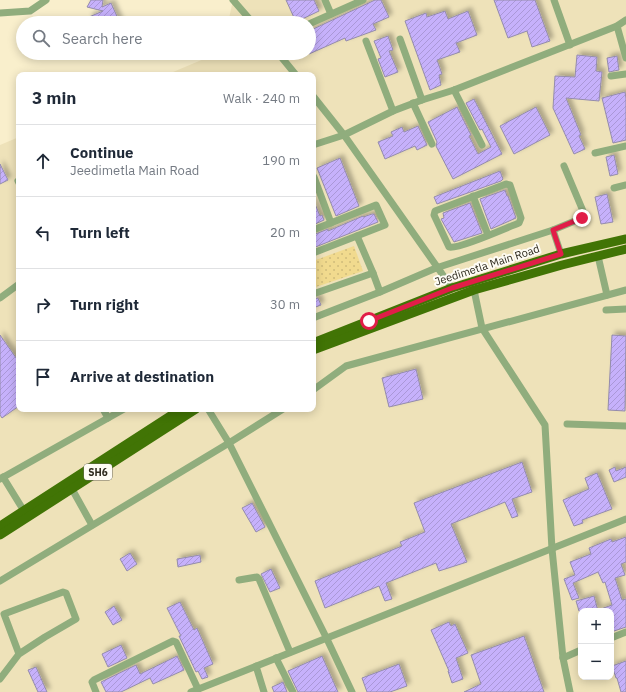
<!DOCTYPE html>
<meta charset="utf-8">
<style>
:root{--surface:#fff;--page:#f6f6f7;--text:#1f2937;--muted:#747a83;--line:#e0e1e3}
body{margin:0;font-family:"IBM Plex Sans",sans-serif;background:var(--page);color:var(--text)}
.controls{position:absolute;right:12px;bottom:12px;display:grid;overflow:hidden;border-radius:8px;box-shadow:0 2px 10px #0003}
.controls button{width:36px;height:36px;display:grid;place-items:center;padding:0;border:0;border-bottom:1px solid var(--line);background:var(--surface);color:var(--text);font:20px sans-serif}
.stop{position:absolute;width:12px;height:12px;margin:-9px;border:3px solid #e11d48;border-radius:50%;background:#fff}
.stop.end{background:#e11d48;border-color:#fff;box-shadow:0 1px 4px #0008}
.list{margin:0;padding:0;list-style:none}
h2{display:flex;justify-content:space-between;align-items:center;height:52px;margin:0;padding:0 16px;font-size:17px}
h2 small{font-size:13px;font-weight:400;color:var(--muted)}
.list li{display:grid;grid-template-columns:26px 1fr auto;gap:12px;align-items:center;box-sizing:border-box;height:72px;padding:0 16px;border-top:1px solid var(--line)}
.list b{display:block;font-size:15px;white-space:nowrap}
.list p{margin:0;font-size:13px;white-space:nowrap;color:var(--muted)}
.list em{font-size:13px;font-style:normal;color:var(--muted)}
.icon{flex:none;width:22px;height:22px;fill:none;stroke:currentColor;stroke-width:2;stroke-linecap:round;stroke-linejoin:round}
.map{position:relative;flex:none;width:626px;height:692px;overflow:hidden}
.search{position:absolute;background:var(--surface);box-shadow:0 2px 10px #0003;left:16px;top:16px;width:300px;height:44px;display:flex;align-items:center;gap:10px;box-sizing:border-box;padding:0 14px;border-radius:22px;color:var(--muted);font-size:15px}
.panel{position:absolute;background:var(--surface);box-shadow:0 2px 10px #0003;left:16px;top:72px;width:300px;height:340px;border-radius:8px}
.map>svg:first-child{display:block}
.built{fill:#eee2b9;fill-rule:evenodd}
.grass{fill:url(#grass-dots)}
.building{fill:url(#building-hatch);stroke:#948cab;filter:url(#shadow)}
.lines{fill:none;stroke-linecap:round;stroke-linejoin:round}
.minor{stroke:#90ad7d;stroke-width:7}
.major{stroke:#417405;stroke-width:9}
.route{stroke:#e11d48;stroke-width:5}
.labels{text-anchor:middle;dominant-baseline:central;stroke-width:4;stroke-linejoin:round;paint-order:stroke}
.shield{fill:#fefcf5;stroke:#6c695e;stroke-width:1}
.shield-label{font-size:10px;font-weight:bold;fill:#2e2a1d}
.street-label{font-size:11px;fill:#2e2a1d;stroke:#fefcf5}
</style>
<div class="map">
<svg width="626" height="692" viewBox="0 0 626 692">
<defs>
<pattern id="grass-dots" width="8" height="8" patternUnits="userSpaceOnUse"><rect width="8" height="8" fill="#f1da8e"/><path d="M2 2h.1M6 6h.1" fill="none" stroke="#cfbb7a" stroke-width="1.8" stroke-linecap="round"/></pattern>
<pattern id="building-hatch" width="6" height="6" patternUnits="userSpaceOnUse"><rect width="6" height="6" fill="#c6b1fb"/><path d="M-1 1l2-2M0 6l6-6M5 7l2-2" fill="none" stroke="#aa98d7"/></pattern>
<filter id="shadow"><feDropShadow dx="3.5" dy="-3.5" stdDeviation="2" flood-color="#0004"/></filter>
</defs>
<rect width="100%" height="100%" fill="#f9efcc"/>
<path class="built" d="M 233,0 L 626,0 L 626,692 L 0,692 L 0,145 L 19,137 L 19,409 L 313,409 L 313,75 L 166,75 L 218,53 L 309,53 L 309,23 L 228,23 ZM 581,611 L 611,611 L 611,677 L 581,677 Z"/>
<polygon class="grass" points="354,246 363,271 313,288 313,261"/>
<g class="building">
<polygon points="91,0 103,0 102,7 111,3 120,23 91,23 89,17 103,11 87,7"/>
<polygon points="286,0 314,0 319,11 296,22"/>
<polygon points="375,0 381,0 389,17 373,24 376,30 346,41 345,38 309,54 309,31"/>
<polygon points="494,0 535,0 550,41 532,47 527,31 508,38"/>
<polygon points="445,11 448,19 468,11 477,35 456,43 460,52 437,60 442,74 439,75 441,85 430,90 405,21 426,13 427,17"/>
<polygon points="388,36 393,50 389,51 398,72 385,77 378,59 381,58 374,41"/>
<polygon points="577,55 597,57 596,71 602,72 599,101 566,98 581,135 579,136 585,149 574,154 553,108 555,76 575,77"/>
<polygon points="617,56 619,70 609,72 607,58"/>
<polygon points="625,92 626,98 626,140 613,143 602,98"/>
<polygon points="474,99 502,154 453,179 436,146 437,142 428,122 457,107 471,135 469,136 478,154 491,147 482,129 480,130 466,103"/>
<polygon points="536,107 550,135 514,154 500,126"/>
<polygon points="418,126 427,145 417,150 415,146 385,159 378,142 393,136 391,132 402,127 404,132"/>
<polygon points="614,155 618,174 610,176 606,157"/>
<polygon points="340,158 359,206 336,216 317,168"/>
<polygon points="0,164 8,180 0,184"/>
<polygon points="500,171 503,179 501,181 437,204 434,197"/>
<polygon points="505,190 507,196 508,196 516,218 491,229 480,199"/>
<polygon points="607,194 613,222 601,224 595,197"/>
<polygon points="313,199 320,216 322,215 324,220 313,225"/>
<polygon points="470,203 482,233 454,242 441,219 444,218 443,213"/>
<polygon points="372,214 374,214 378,222 313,248 313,235 328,229 328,231 363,216 363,217"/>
<polygon points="318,298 321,305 313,308 313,299"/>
<polygon points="0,335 19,362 19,406 2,418 0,415"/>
<polygon points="612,335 626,336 625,411 608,410"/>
<polygon points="416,369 423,399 389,407 382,378"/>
<polygon points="522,462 532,492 512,499 518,516 512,518 505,502 451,524 467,562 439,571 436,563 386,583 392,599 385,601 379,586 325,608 315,581 402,546 400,542 425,532 414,503"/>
<polygon points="615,467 616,471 626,467 626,477 614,482 609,470"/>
<polygon points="597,473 612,509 582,520 583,523 574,526 563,500 589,489 585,478"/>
<polygon points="252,503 265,527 256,532 242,508"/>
<polygon points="626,537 626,562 621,564 625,575 615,578 622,600 626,599 626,627 611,632 611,611 599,611 598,610 612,605 605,582 603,583 598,572 573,583 579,598 572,600 564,579 575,575 570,562 591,554 589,548 611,539 612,542"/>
<polygon points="130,553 137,564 127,571 120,559"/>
<polygon points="200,555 201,562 178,567 177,559"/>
<polygon points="271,569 280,588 270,592 261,574"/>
<polygon points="594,596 598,611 579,611 576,601"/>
<polygon points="180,602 194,630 197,628 213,664 204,668 208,677 202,679 198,671 196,672 179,636 181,636 167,608"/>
<polygon points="114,606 122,620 113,625 105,612"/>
<polygon points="449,622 451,626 455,624 468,653 456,658 463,679 452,683 448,671 449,671 431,630"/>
<polygon points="524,636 544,692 464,692 481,684 471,655"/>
<polygon points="121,645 127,658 108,667 102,654"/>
<polygon points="177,656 184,670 153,684 150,678 121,692 106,692 101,682 136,665 140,674"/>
<polygon points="322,656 338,692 298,692 288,671"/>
<polygon points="626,661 626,692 621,692 617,678 616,678 612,666"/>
<polygon points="399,664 407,686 390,692 367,692 362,678"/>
<polygon points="36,667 47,692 38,692 28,670"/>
<polygon points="283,682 287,692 274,692 272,687"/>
</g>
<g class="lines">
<g class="minor">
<polyline points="233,0 253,23"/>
<polyline points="325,0 331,14"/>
<polyline points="554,0 570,45"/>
<polyline points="0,13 30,11 46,0"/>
<polyline points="309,24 363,0"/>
<polyline points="617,26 626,58"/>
<polyline points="400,39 422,100"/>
<polyline points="366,41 393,111"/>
<polyline points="278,53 296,75"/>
<polyline points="611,76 626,74"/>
<polyline points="454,90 482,145"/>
<polyline points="313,96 344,135 452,288"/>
<polyline points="413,103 432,144"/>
<polyline points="313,145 344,135 393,111 422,100 454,90 617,26 626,20"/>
<polyline points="595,153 626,146"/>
<polyline points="314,177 331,223"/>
<polyline points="18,181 19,183"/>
<path d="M 506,184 L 510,185 L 521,218 L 519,223 C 508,227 457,250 449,247 L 434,215 L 435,211 Z"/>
<polyline points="614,188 626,185"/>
<polyline points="473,196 488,235"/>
<polyline points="313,230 376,205 385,225 313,253"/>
<polyline points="553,230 582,218 583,211 564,166"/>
<polyline points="598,256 607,295"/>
<polyline points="373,273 380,292"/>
<polyline points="474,290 482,328 545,425 552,549 563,658 570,692"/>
<polyline points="313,294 373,273 357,236"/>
<polyline points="0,298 19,284"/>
<polyline points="606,310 626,309"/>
<polyline points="313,318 380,292 436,268 553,230 561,254"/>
<polyline points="313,390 346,366 626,290"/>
<polyline points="103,409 108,418"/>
<polyline points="208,409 229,443 326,637 352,692"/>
<polyline points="567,424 626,426"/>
<polyline points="3,477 24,511"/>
<polyline points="0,479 124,409"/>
<polyline points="72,489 92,525"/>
<polyline points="239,580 257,577 259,579 290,652"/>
<polyline points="0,581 229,443 283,409"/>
<polyline points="611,638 626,632"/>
<polyline points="276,658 293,692"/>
<polyline points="563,658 581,650"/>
<polyline points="256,666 264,692"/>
<polyline points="0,679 19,654 45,637 76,619 66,593 63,592 4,614 19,654"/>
<polyline points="96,692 92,682 94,680 173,641 176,642 177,644 198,689"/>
<polyline points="191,692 626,519"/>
</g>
<g class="major">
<polyline points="313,343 452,288 561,254 626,239"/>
<polyline points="313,350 474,290 562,265 626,249"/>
<polyline points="0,526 181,409"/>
<polyline points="0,535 196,409"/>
</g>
</g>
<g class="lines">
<polyline class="route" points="369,321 452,288 561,254 553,230 582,218"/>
</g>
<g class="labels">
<rect class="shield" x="84" y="464" width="28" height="16" rx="3"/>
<g class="shield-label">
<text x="98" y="472">SH6</text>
</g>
<g class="street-label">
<text transform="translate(487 265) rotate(-18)">Jeedimetla Main Road</text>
</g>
</g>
</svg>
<div class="controls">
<button>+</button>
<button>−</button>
</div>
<div class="stop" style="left:369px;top:321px"></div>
<div class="stop end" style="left:582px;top:218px"></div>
<div class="search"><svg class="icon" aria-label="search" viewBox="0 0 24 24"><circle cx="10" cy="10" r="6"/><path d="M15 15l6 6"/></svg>Search here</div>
<section class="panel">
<h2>3 min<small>Walk · 240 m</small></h2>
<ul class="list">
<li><svg class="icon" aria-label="ahead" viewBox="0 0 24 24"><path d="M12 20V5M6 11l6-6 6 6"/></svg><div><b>Continue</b><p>Jeedimetla Main Road</p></div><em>190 m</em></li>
<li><svg class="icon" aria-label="left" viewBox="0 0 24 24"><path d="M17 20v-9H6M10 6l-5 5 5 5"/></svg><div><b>Turn left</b></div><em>20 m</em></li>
<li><svg class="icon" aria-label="right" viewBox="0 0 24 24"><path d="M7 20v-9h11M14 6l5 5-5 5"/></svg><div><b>Turn right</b></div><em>30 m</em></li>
<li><svg class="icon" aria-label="arrive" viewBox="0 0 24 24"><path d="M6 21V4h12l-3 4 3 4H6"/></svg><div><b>Arrive at destination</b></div></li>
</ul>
</section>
</div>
